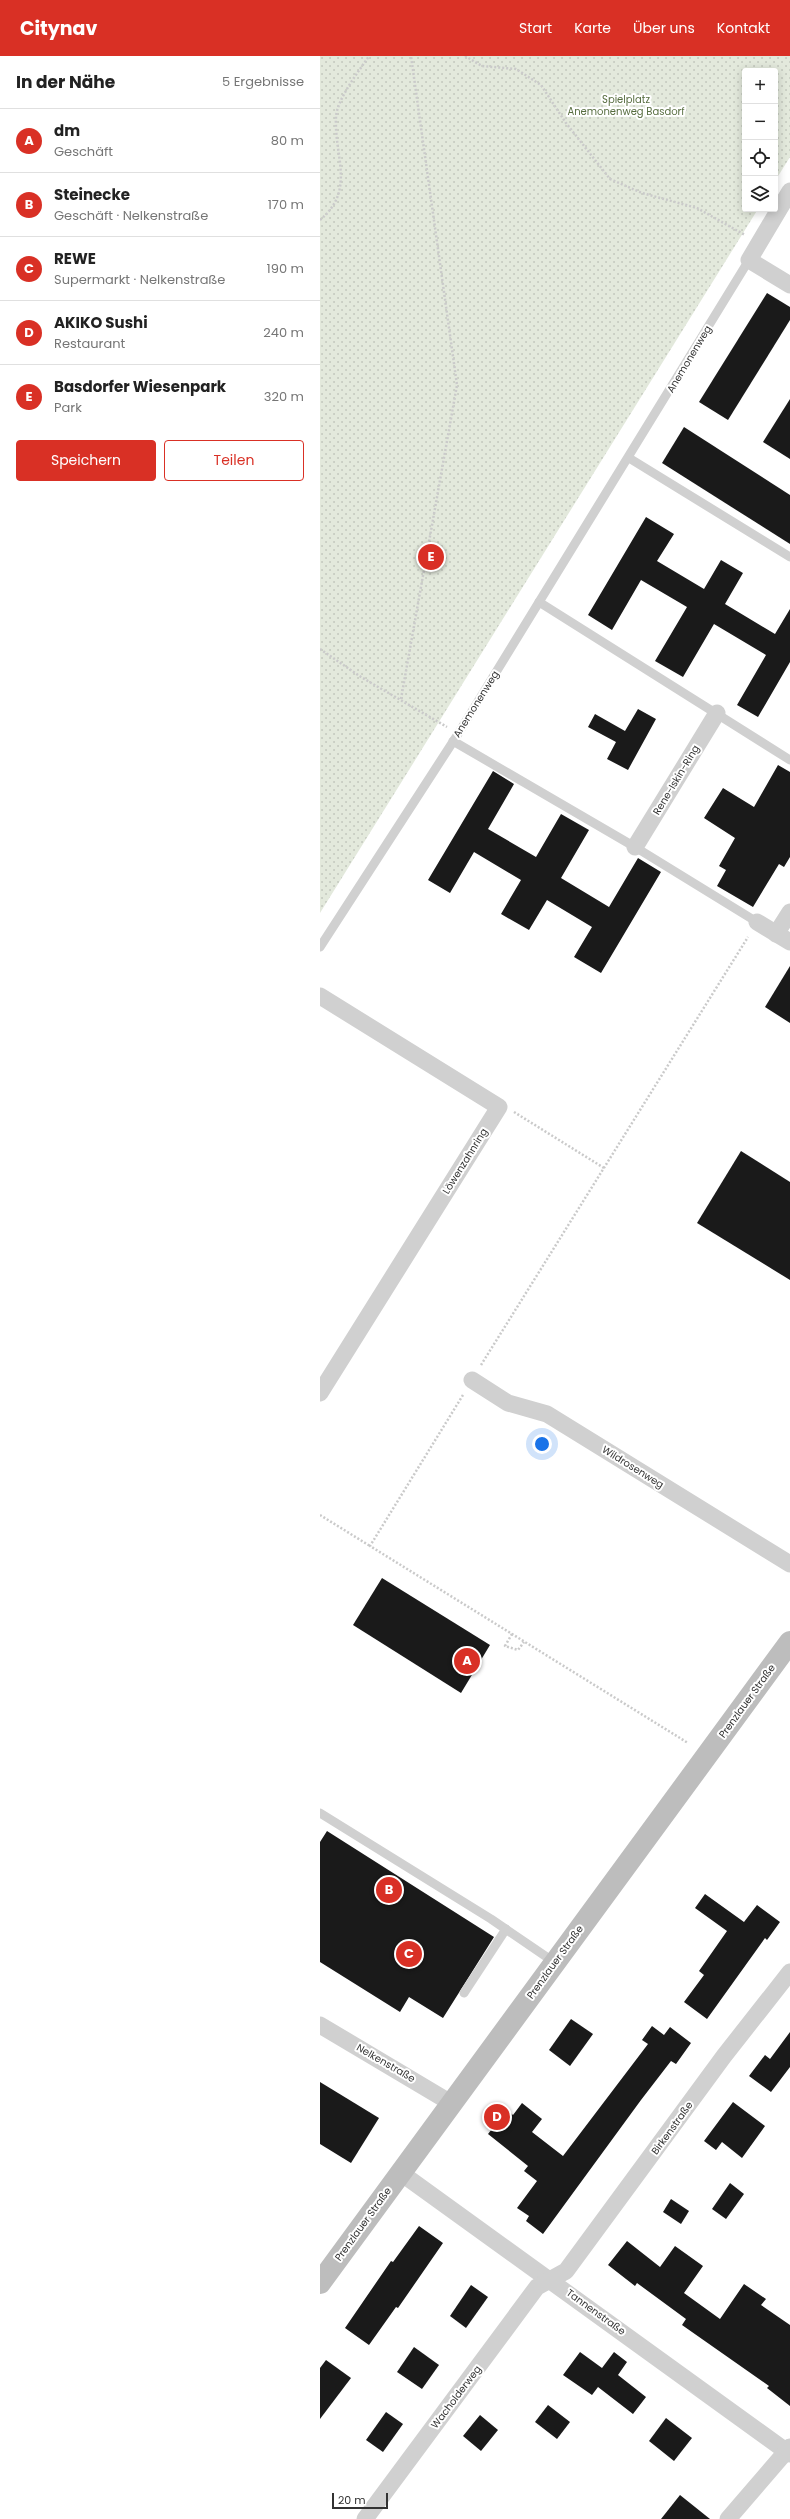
<!DOCTYPE html>
<html lang="de">
<meta charset="utf-8">
<style>
:root{--surface:#fff;--page:#f6f6f6;--text:#222;--muted:#767676;--line:#e0e0e0;--accent:#d93025}
body{margin:0;font-family:Poppins,sans-serif;background:var(--page);color:var(--text)}
.controls{position:absolute;right:12px;top:12px;display:grid;overflow:hidden;border-radius:4px;box-shadow:0 2px 10px #0003}
.controls button{width:36px;height:36px;display:grid;place-items:center;padding:0;border:0;border-bottom:1px solid var(--line);background:var(--surface);color:var(--text);font:20px sans-serif}
.scale{position:absolute;left:12px;bottom:10px;width:56px;box-sizing:border-box;padding-left:4px;border:2px solid #333;border-top:0;font-size:11px;line-height:14px;white-space:nowrap;color:#333;-webkit-text-stroke:3px #fff;paint-order:stroke}
.you{position:absolute;left:222px;top:1388px;width:14px;height:14px;margin:-10px;border:3px solid #fff;border-radius:50%;background:#1a73e8;box-shadow:0 0 0 6px #1a73e833}
.badge{display:grid;place-items:center;width:26px;height:26px;border-radius:50%;background:var(--accent);color:#fff;font-size:13px;font-weight:700}
.pin{position:absolute;translate:-50% -50%;border:2px solid #fff;box-shadow:0 1px 4px #0006}
.list{margin:0;padding:0;list-style:none}
h2{display:flex;justify-content:space-between;align-items:center;height:52px;margin:0;padding:0 16px;font-size:17px}
h2 small{font-size:13px;font-weight:400;color:var(--muted)}
.list li{display:grid;grid-template-columns:26px 1fr auto;gap:12px;align-items:center;box-sizing:border-box;height:64px;padding:0 16px;border-top:1px solid var(--line)}
.list b{display:block;font-size:15px;white-space:nowrap}
.list p{margin:0;font-size:13px;white-space:nowrap;color:var(--muted)}
.list em{font-size:13px;font-style:normal;color:var(--muted)}
.actions{display:flex;gap:8px;padding:12px 16px}
.actions a{flex:1;padding:9px 0;border:1px solid var(--accent);border-radius:4px;text-align:center;font-size:14px;color:var(--accent)}
.actions .main{background:var(--accent);color:#fff}
.icon{flex:none;width:22px;height:22px;fill:none;stroke:currentColor;stroke-width:2;stroke-linecap:round;stroke-linejoin:round}
.map{position:relative;flex:none;width:470px;height:2463px;overflow:hidden}
header{display:flex;align-items:center;gap:24px;box-sizing:border-box;height:56px;padding:0 20px;background:var(--accent);color:#fff}
header strong{font-size:19px}
nav{display:flex;gap:22px;margin-inline-start:auto;font-size:14px}
main{display:flex}
aside{flex:1;background:var(--surface)}
.map>svg:first-child{display:block}
.grass{fill:url(#grass-dots)}
.building{fill:#1a1a1a}
.lines{fill:none;stroke-linecap:round;stroke-linejoin:round}
.path{stroke:#cacaca;stroke-width:2.5;stroke-dasharray:2 2;stroke-linecap:butt}
.lane{stroke:#d0d0d0;stroke-width:9}
.street{stroke:#d0d0d0;stroke-width:17}
.secondary{stroke:#bdbdbd;stroke-width:22}
.labels{text-anchor:middle;dominant-baseline:central;stroke-width:4;stroke-linejoin:round;paint-order:stroke}
.park-label{font-size:10px;fill:#586e41;stroke:#fff}
.street-label{font-size:10px;fill:#333;stroke:#fff}
</style>
<header>
<strong>Citynav</strong>
<nav><a>Start</a><a>Karte</a><a>Über uns</a><a>Kontakt</a></nav>
</header>
<main>
<aside>
<h2>In der Nähe<small>5 Ergebnisse</small></h2>
<ul class="list">
<li><span class="badge">A</span><div><b>dm</b><p>Geschäft</p></div><em>80 m</em></li>
<li><span class="badge">B</span><div><b>Steinecke</b><p>Geschäft · Nelkenstraße</p></div><em>170 m</em></li>
<li><span class="badge">C</span><div><b>REWE</b><p>Supermarkt · Nelkenstraße</p></div><em>190 m</em></li>
<li><span class="badge">D</span><div><b>AKIKO Sushi</b><p>Restaurant</p></div><em>240 m</em></li>
<li><span class="badge">E</span><div><b>Basdorfer Wiesenpark</b><p>Park</p></div><em>320 m</em></li>
</ul>
<div class="actions"><a class="main">Speichern</a><a>Teilen</a></div>
</aside>
<div class="map">
<svg width="470" height="2463" viewBox="0 0 470 2463">
<defs>
<pattern id="grass-dots" width="8" height="8" patternUnits="userSpaceOnUse"><rect width="8" height="8" fill="#e3e9dc"/><path d="M2 2h.1M6 6h.1" fill="none" stroke="#c3c8bd" stroke-width="1.8" stroke-linecap="round"/></pattern>
</defs>
<rect width="100%" height="100%" fill="#fff"/>
<polygon class="grass" points="0,0 470,0 470,101 455,125 455,15 425,15 425,153 438,153 0,857"/>
<g class="building">
<polygon points="447,237 470,251 470,264 408,364 379,346"/>
<polygon points="470,343 470,403 443,386"/>
<polygon points="364,371 470,439 470,488 342,407"/>
<polygon points="326,461 354,478 337,505 384,533 401,504 423,517 405,548 455,578 470,553 470,606 438,661 417,649 446,599 394,568 363,621 335,605 367,551 321,524 292,574 268,559"/>
<polygon points="318,653 336,663 308,714 287,703 296,686 268,671 275,658 305,675"/>
<polygon points="458,709 470,716 470,801 464,811 459,808 433,851 397,830 406,814 399,810 415,782 384,762 403,732 434,751"/>
<polygon points="173,715 194,728 168,773 216,801 241,758 269,774 241,822 289,851 318,802 341,816 281,917 254,901 272,871 227,844 209,874 181,858 201,824 154,796 130,837 108,824"/>
<polygon points="470,910 470,967 445,951"/>
<polygon points="421,1095 470,1126 470,1224 377,1167"/>
<polygon points="62,1522 170,1589 141,1637 33,1569"/>
<polygon points="7,1775 174,1881 123,1962 89,1941 80,1956 0,1906 0,1786"/>
<polygon points="385,1838 424,1866 437,1849 460,1866 447,1884 445,1882 387,1963 364,1946 384,1919 379,1915 407,1875 375,1852"/>
<polygon points="251,1963 273,1978 250,2010 229,1994"/>
<polygon points="332,1970 344,1979 350,1971 371,1987 356,2008 351,2005 321,2044 223,2178 206,2165 209,2160 197,2152 217,2125 204,2115 208,2110 168,2078 187,2054 193,2059 202,2047 222,2063 212,2076 243,2100 328,1988 322,1984"/>
<polygon points="470,1976 470,2011 451,2036 429,2020 445,1999 450,2003"/>
<polygon points="0,2026 59,2062 31,2107 0,2088"/>
<polygon points="413,2046 445,2070 422,2102 402,2086 396,2094 384,2085"/>
<polygon points="410,2127 424,2138 406,2163 392,2153"/>
<polygon points="351,2143 369,2155 361,2168 343,2156"/>
<polygon points="99,2170 123,2187 78,2252 76,2251 49,2289 25,2272 71,2205 73,2206"/>
<polygon points="307,2185 340,2211 355,2190 383,2210 364,2237 400,2263 424,2228 446,2243 441,2249 470,2269 470,2350 447,2332 449,2330 362,2269 366,2263 317,2227 315,2230 288,2209"/>
<polygon points="151,2229 168,2241 146,2272 130,2260"/>
<polygon points="94,2291 119,2309 102,2333 77,2316"/>
<polygon points="260,2296 282,2312 294,2296 307,2306 298,2319 326,2341 313,2358 278,2331 272,2339 243,2319"/>
<polygon points="6,2304 31,2322 0,2363 0,2312"/>
<polygon points="228,2349 250,2366 237,2383 215,2366"/>
<polygon points="66,2356 83,2368 63,2396 46,2384"/>
<polygon points="160,2359 178,2374 161,2395 143,2380"/>
<polygon points="346,2362 372,2382 354,2405 329,2385"/>
<polygon points="360,2439 390,2463 341,2463"/>
</g>
<g class="lines">
<g class="path">
<polyline points="145,0 162,10 196,13 221,29 246,67 290,123 322,137 377,152 425,179"/>
<path d="M 0,164 C 36,134 14,101 16,61 C 17,43 39,15 49,0"/>
<polyline points="0,593 41,621 127,671"/>
<polyline points="81,643 137,329 91,0"/>
<polyline points="194,1056 284,1112"/>
<polyline points="161,1309 428,881"/>
<polyline points="143,1339 50,1490 368,1687"/>
<polyline points="0,1459 50,1490"/>
<polyline points="192,1578 185,1590 198,1594 204,1586"/>
</g>
<g class="lane">
<polyline points="309,402 470,501"/>
<polyline points="219,546 470,704"/>
<polyline points="133,685 315,791 437,866"/>
<polyline points="0,891 138,678 429,204"/>
<polyline points="0,1757 171,1863 234,1906"/>
<polyline points="144,1937 186,1873"/>
</g>
<g class="street">
<polyline points="470,135 429,204 470,229"/>
<polyline points="315,791 397,657"/>
<polyline points="437,866 470,886"/>
<polyline points="456,878 470,856"/>
<polyline points="0,940 179,1051 0,1337"/>
<polyline points="152,1324 188,1347 227,1358 470,1508"/>
<polyline points="0,1969 131,2047"/>
<polyline points="81,2117 470,2398"/>
<polyline points="45,2463 217,2231 246,2215 404,2000 470,1916"/>
<polyline points="408,2463 470,2391"/>
</g>
<polyline class="secondary" points="0,2227 470,1586"/>
</g>
<g class="labels">
<g class="park-label">
<text x="306" y="43">Spielplatz<tspan x="306" dy="12">Anemonenweg Basdorf</tspan></text>
</g>
<g class="street-label">
<text transform="translate(369 303) rotate(-59)">Anemonenweg</text>
<text transform="translate(156 648) rotate(-58)">Anemonenweg</text>
<text transform="translate(356 724) rotate(-59)">Rene-Iskin-Ring</text>
<text transform="translate(145 1105) rotate(-58)">Löwenzahnring</text>
<text transform="translate(313 1411) rotate(32)">Wildrosenweg</text>
<text transform="translate(427 1645) rotate(-54)">Prenzlauer Straße</text>
<text transform="translate(235 1906) rotate(-54)">Prenzlauer Straße</text>
<text transform="translate(66 2007) rotate(30)">Nelkenstraße</text>
<text transform="translate(352 2072) rotate(-54)">Birkenstraße</text>
<text transform="translate(43 2168) rotate(-54)">Prenzlauer Straße</text>
<text transform="translate(276 2256) rotate(36)">Tannenstraße</text>
<text transform="translate(136 2341) rotate(-53)">Wacholderweg</text>
</g>
</g>
</svg>
<div class="controls">
<button>+</button>
<button>−</button>
<button><svg class="icon" aria-label="locate" viewBox="0 0 24 24"><circle cx="12" cy="12" r="6"/><path d="M12 2v4M12 18v4M2 12h4M18 12h4"/></svg></button>
<button><svg class="icon" aria-label="layers" viewBox="0 0 24 24"><path d="M12 4l9 5-9 5-9-5zM3 14l9 5 9-5"/></svg></button>
</div>
<div class="scale">20 m</div>
<div class="you"></div>
<div class="pin badge" style="left:147px;top:1605px">A</div>
<div class="pin badge" style="left:69px;top:1834px">B</div>
<div class="pin badge" style="left:89px;top:1898px">C</div>
<div class="pin badge" style="left:177px;top:2061px">D</div>
<div class="pin badge" style="left:111px;top:501px">E</div>
</div>
</main>
